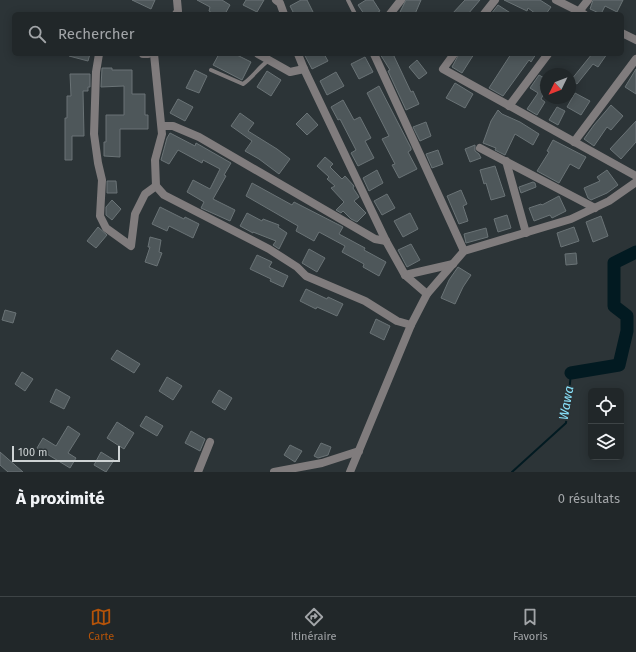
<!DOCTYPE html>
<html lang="fr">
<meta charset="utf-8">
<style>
:root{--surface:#212729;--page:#292f31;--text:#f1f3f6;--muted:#a2a5a8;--line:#3e4446;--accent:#b45309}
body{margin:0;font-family:"Fira Sans",sans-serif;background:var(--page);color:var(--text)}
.controls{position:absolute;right:12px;bottom:12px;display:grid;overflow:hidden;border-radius:6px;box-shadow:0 2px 10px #0003}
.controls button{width:36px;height:36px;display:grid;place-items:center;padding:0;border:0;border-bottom:1px solid var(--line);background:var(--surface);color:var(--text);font:20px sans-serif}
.compass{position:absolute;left:540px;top:68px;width:36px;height:36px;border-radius:50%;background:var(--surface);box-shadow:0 2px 10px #0003;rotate:227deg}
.scale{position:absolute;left:12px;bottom:10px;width:108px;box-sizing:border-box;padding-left:4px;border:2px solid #ced3d4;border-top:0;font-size:11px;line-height:14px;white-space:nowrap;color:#ced3d4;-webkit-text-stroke:3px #2c3437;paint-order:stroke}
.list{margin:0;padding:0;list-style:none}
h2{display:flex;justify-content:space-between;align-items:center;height:52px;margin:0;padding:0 16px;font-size:17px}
h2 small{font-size:13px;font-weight:400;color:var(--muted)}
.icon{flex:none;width:22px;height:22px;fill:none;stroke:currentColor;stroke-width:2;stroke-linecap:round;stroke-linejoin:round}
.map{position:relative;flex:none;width:636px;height:472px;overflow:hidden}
.search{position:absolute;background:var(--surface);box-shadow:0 2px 10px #0003;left:12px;right:12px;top:12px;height:44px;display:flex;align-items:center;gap:10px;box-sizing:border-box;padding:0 14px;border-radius:6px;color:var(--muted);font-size:15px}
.sheet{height:124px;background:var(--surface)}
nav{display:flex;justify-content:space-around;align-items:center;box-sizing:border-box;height:56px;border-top:1px solid var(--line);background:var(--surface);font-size:11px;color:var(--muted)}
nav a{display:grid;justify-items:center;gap:2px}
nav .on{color:var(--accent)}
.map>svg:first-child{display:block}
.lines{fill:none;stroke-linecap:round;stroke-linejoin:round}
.stream{stroke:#021a21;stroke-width:2}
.river{stroke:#021a21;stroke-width:13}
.building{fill:#4e575a;stroke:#6a7376}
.service{stroke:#807c7d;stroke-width:4}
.minor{stroke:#807c7d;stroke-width:8}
.labels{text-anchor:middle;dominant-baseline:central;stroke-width:4;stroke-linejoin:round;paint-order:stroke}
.water-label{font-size:13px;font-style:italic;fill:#89e2fb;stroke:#2c3437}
</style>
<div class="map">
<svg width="636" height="472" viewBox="0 0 636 472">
<rect width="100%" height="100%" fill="#2c3437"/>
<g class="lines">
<polyline class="stream" points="512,472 566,423 571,373"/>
<polyline class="river" points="571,373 619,365 627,331 627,316 614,306 614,263 636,252"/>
</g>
<g class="building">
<polygon points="132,0 155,0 151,9"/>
<polygon points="197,0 222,0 230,5 225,14 214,14 209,11 210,7"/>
<polygon points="246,0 264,0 257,12 243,5"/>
<polygon points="301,0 307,0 314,14 294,14 290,6"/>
<polygon points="366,0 373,0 380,11 375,14 364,14 358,5"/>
<polygon points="406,0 421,0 415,14 399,14"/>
<polygon points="465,0 480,0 468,14 452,14"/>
<polygon points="504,0 540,0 551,7 546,14 536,14 528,8 527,11"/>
<polygon points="593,0 623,0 617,12 605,6 601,14 590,9"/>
<polygon points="498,5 512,14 491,14"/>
<polygon points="69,54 90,54 88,61 69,56"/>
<polygon points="219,54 235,54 251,62 242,80 213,65"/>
<polygon points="304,54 324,54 328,61 312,69"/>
<polygon points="380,54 393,54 411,92 413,91 419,104 406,110 388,71 390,70"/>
<polygon points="459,54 474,54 462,73 452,67"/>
<polygon points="511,54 536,54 531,62 529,60 503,96 489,88"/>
<polygon points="592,54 607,54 598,67 593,64 577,84 571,80"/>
<polygon points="365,57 373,72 359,79 351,64"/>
<polygon points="417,60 427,73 419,79 409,67"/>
<polygon points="102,68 112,68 112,70 132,70 132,94 145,94 145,115 148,115 148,129 120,129 120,157 104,156 104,142 106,142 106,115 124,115 124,86 101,87"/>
<polygon points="636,69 636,94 625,87"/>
<polygon points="195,70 207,76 199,93 186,88"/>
<polygon points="267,71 281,80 271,96 257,87"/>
<polygon points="336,72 344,86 327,95 320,81"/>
<polygon points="70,74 90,74 90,87 88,87 88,91 83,91 84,136 72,136 72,160 65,160 65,118 67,118 67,96 71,96"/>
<polygon points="539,75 546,79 546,90 541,99 545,102 537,115 527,109 538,93 530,88"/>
<polygon points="455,83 473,94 465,108 446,98"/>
<polygon points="379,86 411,148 411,150 408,152 417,169 399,178 392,165 395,164 382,139 389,136 367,93"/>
<polygon points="575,93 590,101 581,115 567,107"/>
<polygon points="178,99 193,107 185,121 170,113"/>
<polygon points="343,100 354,120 360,117 371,138 365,141 374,158 358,166 351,153 356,150 340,119 338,120 331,107"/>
<polygon points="611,105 623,116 611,130 607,127 594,146 584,139 594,125"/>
<polygon points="557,107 565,111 558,125 549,120"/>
<polygon points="498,110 502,114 520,122 539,134 533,145 515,134 505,155 495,150 496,148 483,143 491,121"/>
<polygon points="240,113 254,123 248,131 277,149 290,159 279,174 259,159 245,151 252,141 231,126"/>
<polygon points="307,113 318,125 307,135 296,124"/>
<polygon points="636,121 636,142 621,159 610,149"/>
<polygon points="426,122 431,136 420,141 413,127"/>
<polygon points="170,133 195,146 196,143 231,163 224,175 226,176 213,199 235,210 230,221 201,208 204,202 187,192 193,180 210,189 220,169 203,160 202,163 178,150 169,164 161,160 167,138"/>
<polygon points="553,140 586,157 579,169 570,164 559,183 537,171 549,152 547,151"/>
<polygon points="475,145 475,151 479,154 481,158 470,162 465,149"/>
<polygon points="438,150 443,164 432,168 426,154"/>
<polygon points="325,157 333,164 330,167 342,179 345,176 354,186 353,188 359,197 354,201 366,213 357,222 351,219 343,211 341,213 336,210 344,202 331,188 335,186 327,179 329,177 317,166"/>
<polygon points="495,166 505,196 491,200 486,183 484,184 480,170"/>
<polygon points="377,170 383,183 369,191 363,178"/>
<polygon points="607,170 618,185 607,193 591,200 588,198 584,188 600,181 597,177"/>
<polygon points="107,181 116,181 117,193 107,193"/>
<polygon points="533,182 535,183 536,187 521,193 519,187"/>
<polygon points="252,183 292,205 294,202 343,227 339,234 365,248 364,250 386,262 379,276 363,267 364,264 342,252 345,246 319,232 314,241 296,231 298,226 246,196"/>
<polygon points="461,190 467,204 463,206 468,221 459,224 447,196"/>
<polygon points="387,194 395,208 382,215 374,201"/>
<polygon points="559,196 566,211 552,218 550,215 534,221 529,208 541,204 542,205"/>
<polygon points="112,200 121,209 112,220 106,215 106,207"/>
<polygon points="160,207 184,219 185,217 199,224 193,238 169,226 167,231 152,224"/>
<polygon points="247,213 262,221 263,219 279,225 278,227 287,233 279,249 273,245 276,241 253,232 253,233 240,226"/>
<polygon points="410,213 418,229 403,237 394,221"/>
<polygon points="507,215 511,228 498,232 494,219"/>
<polygon points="601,216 608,236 593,242 586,222"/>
<polygon points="98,227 107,235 96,248 87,241"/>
<polygon points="574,227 579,241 561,247 557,233"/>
<polygon points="486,228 488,237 466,243 464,234"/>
<polygon points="150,237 161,240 159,252 162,253 157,266 145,262 150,247 148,247"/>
<polygon points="411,244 420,260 407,267 398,250"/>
<polygon points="309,249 325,258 317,272 302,263"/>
<polygon points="576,253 577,264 566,265 565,254"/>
<polygon points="257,255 272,262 269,267 288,276 283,287 270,281 271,279 250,269"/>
<polygon points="458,267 471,275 463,287 455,304 441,298 449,280"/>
<polygon points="306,289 327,299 328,297 343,304 337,316 317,307 316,309 300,301"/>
<polygon points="5,310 16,313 13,323 2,320"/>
<polygon points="376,319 390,326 384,340 370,333"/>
<polygon points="117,350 140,364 134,373 111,359"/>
<polygon points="22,372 33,379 25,391 15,384"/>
<polygon points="167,377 182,386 173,400 159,391"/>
<polygon points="56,389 70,397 64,409 50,402"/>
<polygon points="219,390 232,398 225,410 212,402"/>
<polygon points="146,416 163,426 157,436 140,426"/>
<polygon points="117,422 134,433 124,449 107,438"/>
<polygon points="68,426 80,434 68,453 76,458 70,468 37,448 43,438 56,446"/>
<polygon points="191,431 205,439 200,451 185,443"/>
<polygon points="321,443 331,447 328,455 318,458 314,456"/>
<polygon points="290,445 302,451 295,462 284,455"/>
<polygon points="0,452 23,472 8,472 0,465"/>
<polygon points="101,452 114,460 106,472 94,465"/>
</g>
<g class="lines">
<g class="service">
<polyline points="348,0 355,14"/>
<path d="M 211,70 L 243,84 C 253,77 259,67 269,60"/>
</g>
<g class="minor">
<polyline points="276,0 280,3 284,14"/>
<polyline points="556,0 584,14"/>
<polyline points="176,14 178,11 177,0"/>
<polyline points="390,14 401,0"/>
<polyline points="484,14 495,0"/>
<polyline points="577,14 588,0"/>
<polyline points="622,33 636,40"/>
<polyline points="99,54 96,72 94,134 98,163 102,180 100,216 106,228 131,246 135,214 145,194 156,186"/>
<polyline points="143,54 148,54"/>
<polyline points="154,54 162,134 155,160 156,186 164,195 269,249 297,267 306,276 365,301 397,321 411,325"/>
<polyline points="258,54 290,72 304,69"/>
<polyline points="298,54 304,69 386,241 405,275 427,294"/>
<polyline points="374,54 464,251"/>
<polyline points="454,54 443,69 636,176"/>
<polyline points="509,106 548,54"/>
<polyline points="162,126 173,126 199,137 375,239 386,241"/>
<polyline points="574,142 636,59"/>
<polyline points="480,148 595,208"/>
<polyline points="506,161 526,233"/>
<polyline points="405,275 453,264"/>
<polyline points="198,472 210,442"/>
<polyline points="274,472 322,463 359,451"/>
<polyline points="350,472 411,325 427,294 464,251 571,219 609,201 636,182"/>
</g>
</g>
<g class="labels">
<g class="water-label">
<text transform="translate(566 403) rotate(-80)">Wawa</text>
</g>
</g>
</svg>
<div class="controls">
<button><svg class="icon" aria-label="locate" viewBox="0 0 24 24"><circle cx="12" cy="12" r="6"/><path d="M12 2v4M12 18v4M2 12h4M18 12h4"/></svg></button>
<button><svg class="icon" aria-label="layers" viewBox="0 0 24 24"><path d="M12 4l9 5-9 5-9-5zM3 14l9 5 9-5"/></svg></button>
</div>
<svg class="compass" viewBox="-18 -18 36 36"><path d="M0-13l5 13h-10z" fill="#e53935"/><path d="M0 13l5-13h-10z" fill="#a2a5a8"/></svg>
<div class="scale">100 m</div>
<div class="search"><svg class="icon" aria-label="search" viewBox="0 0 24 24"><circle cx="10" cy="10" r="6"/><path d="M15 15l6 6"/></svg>Rechercher</div>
</div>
<section class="sheet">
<h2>À proximité<small>0 résultats</small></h2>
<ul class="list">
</ul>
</section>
<nav>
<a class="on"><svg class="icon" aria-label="map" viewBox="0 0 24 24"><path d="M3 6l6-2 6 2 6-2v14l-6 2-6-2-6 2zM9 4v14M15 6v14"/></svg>Carte</a>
<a><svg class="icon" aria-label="directions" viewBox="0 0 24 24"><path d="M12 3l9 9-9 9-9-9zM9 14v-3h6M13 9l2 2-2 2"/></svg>Itinéraire</a>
<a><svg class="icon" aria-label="saved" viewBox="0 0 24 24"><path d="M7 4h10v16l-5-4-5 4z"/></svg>Favoris</a>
</nav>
